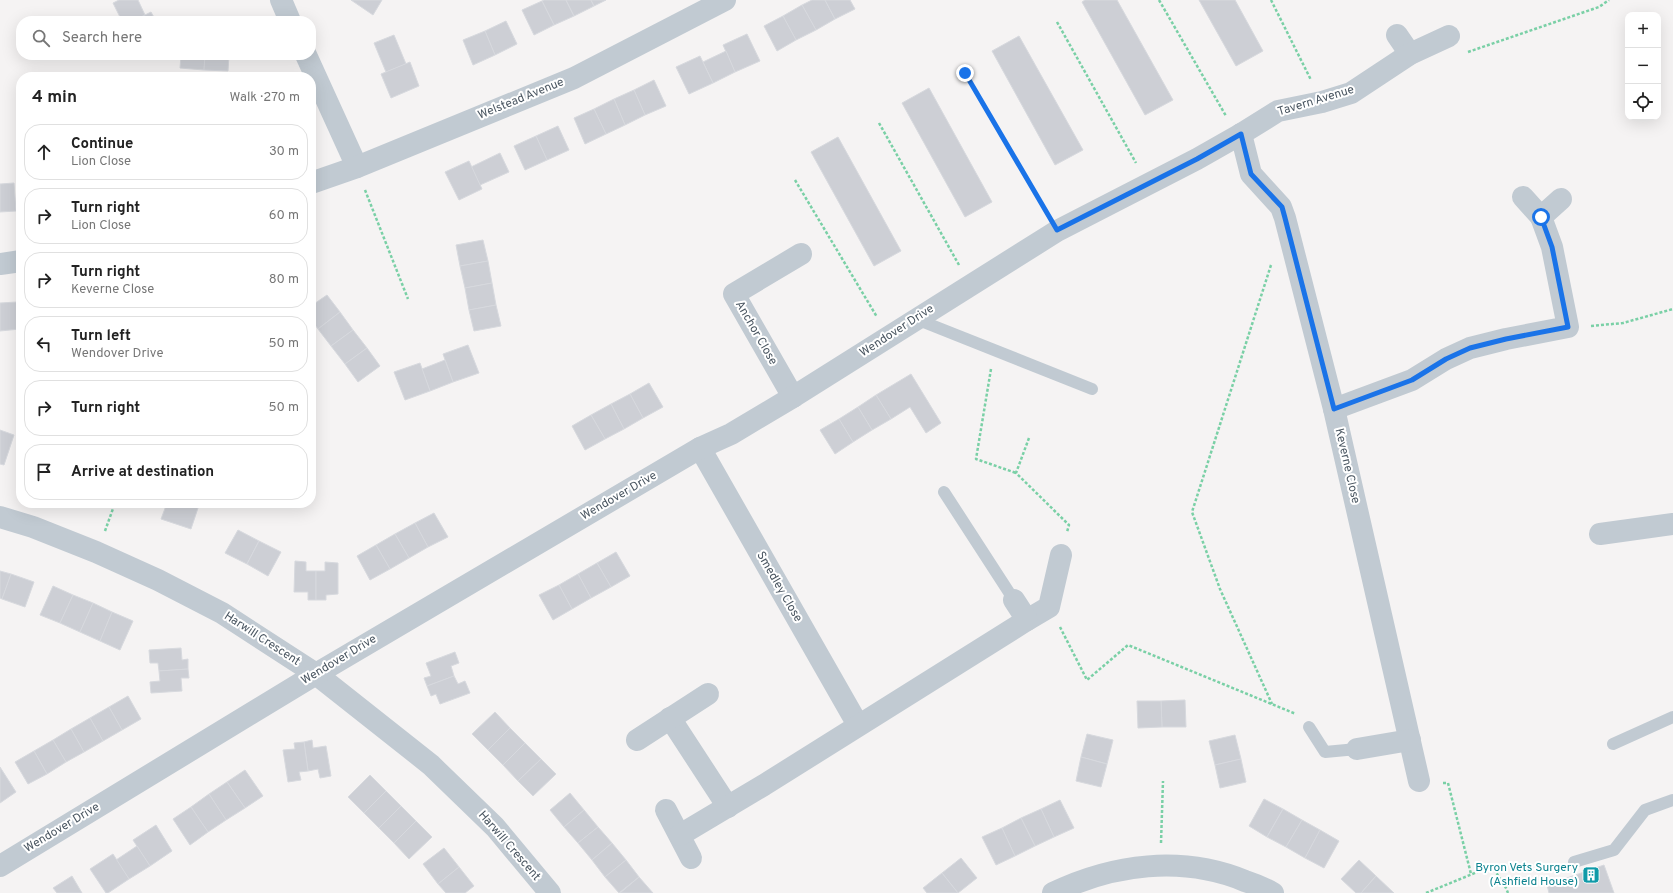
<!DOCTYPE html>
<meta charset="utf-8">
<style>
:root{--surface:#fff;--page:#f2f2f2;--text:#222;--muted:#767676;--line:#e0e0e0}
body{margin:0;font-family:Overpass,sans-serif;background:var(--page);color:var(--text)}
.controls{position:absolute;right:12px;top:12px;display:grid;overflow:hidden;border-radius:8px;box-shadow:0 4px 16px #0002}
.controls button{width:36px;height:36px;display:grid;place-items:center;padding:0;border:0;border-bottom:1px solid var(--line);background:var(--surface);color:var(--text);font:20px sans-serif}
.stop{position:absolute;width:12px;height:12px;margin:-9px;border:3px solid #1a73e8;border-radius:50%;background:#fff}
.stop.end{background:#1a73e8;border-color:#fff;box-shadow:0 1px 4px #0008}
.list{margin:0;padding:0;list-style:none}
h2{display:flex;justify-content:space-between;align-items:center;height:52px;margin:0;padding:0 16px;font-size:17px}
h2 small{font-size:13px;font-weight:400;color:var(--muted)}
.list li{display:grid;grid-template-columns:26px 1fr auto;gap:12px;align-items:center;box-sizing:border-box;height:56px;margin:0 8px 8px;padding:0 8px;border:1px solid var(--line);border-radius:16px}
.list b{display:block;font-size:15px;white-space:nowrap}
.list p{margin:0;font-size:13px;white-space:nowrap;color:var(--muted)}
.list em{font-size:13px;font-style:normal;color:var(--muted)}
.icon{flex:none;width:22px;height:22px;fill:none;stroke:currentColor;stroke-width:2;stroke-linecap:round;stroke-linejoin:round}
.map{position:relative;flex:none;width:1673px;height:893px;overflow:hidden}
.search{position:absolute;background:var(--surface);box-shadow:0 4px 16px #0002;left:16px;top:16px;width:300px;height:44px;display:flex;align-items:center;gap:10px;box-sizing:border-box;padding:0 14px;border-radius:16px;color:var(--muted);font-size:15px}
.panel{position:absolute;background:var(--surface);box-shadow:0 4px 16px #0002;left:16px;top:72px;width:300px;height:436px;border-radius:16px}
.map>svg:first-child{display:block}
.building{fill:#cdcfd5;stroke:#d7d9de}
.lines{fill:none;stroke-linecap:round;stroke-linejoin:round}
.path{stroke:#7ad0a6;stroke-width:2.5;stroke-dasharray:3 2;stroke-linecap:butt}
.service{stroke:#c1cad2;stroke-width:12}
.minor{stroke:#c1cad2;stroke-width:22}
.route{stroke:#1a73e8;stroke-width:5}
.labels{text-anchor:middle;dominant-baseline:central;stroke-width:4;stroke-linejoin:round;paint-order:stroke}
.street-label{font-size:12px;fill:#4a5661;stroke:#fff}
.culture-label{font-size:12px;fill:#0d838f;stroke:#fff;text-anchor:end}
</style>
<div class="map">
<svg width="1673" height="893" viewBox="0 0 1673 893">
<rect width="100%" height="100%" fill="#f5f3f3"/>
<g class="building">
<polygon points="119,0 138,0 145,15 133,21 122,21 113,3"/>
<polygon points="351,0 382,0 373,15"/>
<polygon points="544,0 566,0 574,16 554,25 542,1"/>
<polygon points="566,0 591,0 594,6 574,16"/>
<polygon points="591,0 606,0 594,6"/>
<polygon points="812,0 825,0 835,19 816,30 802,5"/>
<polygon points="825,0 850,0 855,9 835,19"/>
<polygon points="1085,0 1117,0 1173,100 1145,115 1082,2"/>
<polygon points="1199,0 1235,0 1263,51 1236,66"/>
<polygon points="542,1 554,25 534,35 522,10"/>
<polygon points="802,5 816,30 796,40 783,16"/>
<polygon points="151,12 156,21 133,21"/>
<polygon points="783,16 796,40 777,51 764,26"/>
<polygon points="506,21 517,44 495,55 485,31"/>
<polygon points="485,31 495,55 473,65 463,40"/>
<polygon points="747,34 760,61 735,72 723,45"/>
<polygon points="394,35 406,64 386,72 374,43"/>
<polygon points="1019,36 1083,150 1055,165 992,51"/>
<polygon points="726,51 735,72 713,83 703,62"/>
<polygon points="181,55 205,55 204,70 180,68"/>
<polygon points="205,55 229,55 228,71 204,70"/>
<polygon points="700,56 713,83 689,94 676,67"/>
<polygon points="410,62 419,86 391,98 381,74"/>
<polygon points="654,80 666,106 645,115 634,90"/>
<polygon points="929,88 992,202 965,217 902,103"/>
<polygon points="634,90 645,115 625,125 614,99"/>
<polygon points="614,99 625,125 606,134 594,109"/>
<polygon points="594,109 606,134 585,144 574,118"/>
<polygon points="558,126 569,150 547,160 536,136"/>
<polygon points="536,136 547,160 525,170 514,146"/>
<polygon points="838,137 901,251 874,266 811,152"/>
<polygon points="500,153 509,172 480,185 471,167"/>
<polygon points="469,161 482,189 459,200 445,172"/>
<polygon points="14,183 16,211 0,212 0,184"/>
<polygon points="483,240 488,261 460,266 456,245"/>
<polygon points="488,261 492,283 465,288 460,266"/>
<polygon points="492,283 496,305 469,310 465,288"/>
<polygon points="327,295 340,312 318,329 311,319 311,306"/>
<polygon points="21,301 21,329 20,329 17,302"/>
<polygon points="17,302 20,329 0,331 0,303"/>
<polygon points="496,305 501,326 474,331 469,310"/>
<polygon points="340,312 353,330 331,346 318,329"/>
<polygon points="353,330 367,348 345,364 331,346"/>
<polygon points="468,345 479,373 453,382 443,354"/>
<polygon points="367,348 380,366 358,382 345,364"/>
<polygon points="445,360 453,382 430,391 422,369"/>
<polygon points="420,363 430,391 405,400 394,372"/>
<polygon points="911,374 941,423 926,433 910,407 891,419 876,395"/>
<polygon points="649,383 663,407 643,418 630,394"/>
<polygon points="630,394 643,418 624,429 611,404"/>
<polygon points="876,395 891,419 872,430 858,407"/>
<polygon points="611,404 624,429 605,439 591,415"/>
<polygon points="858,407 872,430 853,442 839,419"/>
<polygon points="591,415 605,439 585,450 572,426"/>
<polygon points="839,419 853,442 835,454 820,430"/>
<polygon points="0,430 14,435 4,465 0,464"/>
<polygon points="167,503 183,503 198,508 191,529 161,519"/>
<polygon points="183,503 200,503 198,508"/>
<polygon points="434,513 448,537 428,547 415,523"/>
<polygon points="415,523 428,547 409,558 395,534"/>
<polygon points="238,530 259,541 247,564 225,553"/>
<polygon points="395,534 409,558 390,569 376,545"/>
<polygon points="259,541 281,552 268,576 247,564"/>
<polygon points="376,545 390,569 370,580 357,556"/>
<polygon points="616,552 630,576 611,587 597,563"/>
<polygon points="295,561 306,562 306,571 316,571 316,600 308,600 308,592 294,592"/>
<polygon points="325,562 338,563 338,594 326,595 326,600 316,600 316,571 325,571"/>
<polygon points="597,563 611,587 591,598 578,574"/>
<polygon points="0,571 11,574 2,599 0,598"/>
<polygon points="11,574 34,582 25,607 2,599"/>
<polygon points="578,574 591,598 572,609 559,585"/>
<polygon points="559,585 572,609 553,620 539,595"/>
<polygon points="53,586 73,595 60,623 40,615"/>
<polygon points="73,595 93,603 80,632 60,623"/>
<polygon points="93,603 112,612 100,641 80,632"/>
<polygon points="112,612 133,621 120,650 100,641"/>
<polygon points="181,648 182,660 188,659 188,669 159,671 158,663 150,663 149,650"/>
<polygon points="455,652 459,663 451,666 454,676 427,686 424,678 431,676 426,663"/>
<polygon points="188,669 189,678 181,678 182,691 151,693 150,682 160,681 159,671"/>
<polygon points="454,676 458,684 465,681 470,693 440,704 436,694 431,696 427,686"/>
<polygon points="128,696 141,719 122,730 109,707"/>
<polygon points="1185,700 1186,727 1162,727 1161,701"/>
<polygon points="1137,701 1161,701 1162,727 1138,728"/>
<polygon points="109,707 122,730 103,741 90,718"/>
<polygon points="495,712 510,728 488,750 472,734"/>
<polygon points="90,718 103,741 84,752 71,729"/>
<polygon points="510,728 525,743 503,765 488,750"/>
<polygon points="71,729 84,752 66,762 53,740"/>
<polygon points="1087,734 1113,740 1107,764 1081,757"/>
<polygon points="1235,735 1241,759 1215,765 1209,741"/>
<polygon points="53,740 66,762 47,774 34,751"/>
<polygon points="312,740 313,748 326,746 331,776 320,778 318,769 308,771 304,742"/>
<polygon points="304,742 308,771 299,772 301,780 288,782 283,750 295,749 294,743"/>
<polygon points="525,743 541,759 518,781 503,765"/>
<polygon points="34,751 47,774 28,784 15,762"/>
<polygon points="1081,757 1107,764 1101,787 1076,781"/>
<polygon points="541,759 556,774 533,796 518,781"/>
<polygon points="1241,759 1246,782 1220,788 1215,765"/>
<polygon points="0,767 16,792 0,803"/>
<polygon points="245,770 263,796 245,808 227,782"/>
<polygon points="370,775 386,791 364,813 348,797"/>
<polygon points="227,782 245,808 226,820 209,794"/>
<polygon points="386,791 401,806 379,828 364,813"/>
<polygon points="570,793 584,810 564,827 550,810"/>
<polygon points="209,794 226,820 208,832 191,807"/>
<polygon points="1264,799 1283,809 1267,837 1249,826"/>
<polygon points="1060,800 1074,828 1054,837 1041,809"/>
<polygon points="401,806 416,821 394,843 379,828"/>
<polygon points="191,807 208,832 190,845 173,819"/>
<polygon points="1041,809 1054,837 1035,846 1021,818"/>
<polygon points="1283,809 1302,820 1286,847 1267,837"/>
<polygon points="584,810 598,827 578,843 564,827"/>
<polygon points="1021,818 1035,846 1015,856 1002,828"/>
<polygon points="1302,820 1320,830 1305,858 1286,847"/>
<polygon points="416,821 432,837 409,859 394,843"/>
<polygon points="156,825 172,851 150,866 133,840"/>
<polygon points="598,827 612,843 592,860 578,843"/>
<polygon points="1002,828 1015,856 996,865 982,837"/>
<polygon points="1320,830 1339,841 1324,868 1305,858"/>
<polygon points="612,843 626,860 605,877 592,860"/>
<polygon points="137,846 150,866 129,879 116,860"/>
<polygon points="444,848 459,867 438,884 423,864"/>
<polygon points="113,854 129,879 108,893 106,893 90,869"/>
<polygon points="961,858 977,878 958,893 942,873"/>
<polygon points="626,860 639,877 619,893 605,877"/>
<polygon points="1359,860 1376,876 1361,893 1356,893 1341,879"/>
<polygon points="1604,865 1614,893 1549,893 1547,885"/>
<polygon points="459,867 474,886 465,893 446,893 438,884"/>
<polygon points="942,873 958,893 927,893 923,888"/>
<polygon points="72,876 82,893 57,893 53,888"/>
<polygon points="1376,876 1394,893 1361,893"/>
<polygon points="639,877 653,893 620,893"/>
</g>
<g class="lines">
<g class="path">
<polyline points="1159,0 1226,116"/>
<polyline points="1271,0 1311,80"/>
<polyline points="1057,22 1136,163"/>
<polyline points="1468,52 1599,7 1609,0"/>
<polyline points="965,73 1045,209"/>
<polyline points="879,123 959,265"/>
<polyline points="795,180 877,317"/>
<polyline points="365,190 408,299"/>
<polyline points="1271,265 1192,512 1220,589 1272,704"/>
<polyline points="1591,326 1623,323 1673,309"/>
<polyline points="991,369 976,459 1016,473"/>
<polyline points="1029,438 1016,473 1069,525 1067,532"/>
<polyline points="105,531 115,503"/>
<polyline points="1060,627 1087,680 1128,645 1296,714"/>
<polyline points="1443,783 1448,783 1471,874"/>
<polyline points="1161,843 1163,781"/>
<polyline points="1426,893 1492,866 1506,888 1508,893"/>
</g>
<g class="service">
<polyline points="916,319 1092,389"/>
<polyline points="944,492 1014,600"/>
<polyline points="1309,727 1325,752 1357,749"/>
<polyline points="1613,744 1673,717"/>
<polyline points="1574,862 1614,850 1645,810 1673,800"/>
</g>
<g class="minor">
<polyline points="281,0 290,21"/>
<polyline points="1397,35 1410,54"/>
<polyline points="306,55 357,167"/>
<polyline points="1241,134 1251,174 1281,207 1285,218 1334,409 1419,781"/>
<polyline points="311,183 357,167 574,78 725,0"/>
<polyline points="1541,217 1561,199"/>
<polyline points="0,264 21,261"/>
<polyline points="793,397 734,294 801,254"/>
<polyline points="1334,409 1412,380 1446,359 1470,348 1506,339 1568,327 1552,247 1541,217 1523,197"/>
<polyline points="700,448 858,725"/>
<polyline points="0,517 33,527 96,552 158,580 222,613 316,674 431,765 495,827 550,893"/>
<polyline points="1600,534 1673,524"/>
<polyline points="1027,620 1049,607 1061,555"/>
<polyline points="670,718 728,807"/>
<polyline points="637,740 708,694"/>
<polyline points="1357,749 1410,740"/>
<polyline points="666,810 691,858"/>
<polyline points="680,835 764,785 1027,620 1014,600"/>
<polyline points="0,866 316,674 700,448 731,434 793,397 1057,231 1197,159 1241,134 1278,111 1322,102 1351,93 1410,54 1449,36"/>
<path d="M 1053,893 C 1113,864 1182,855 1245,881 C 1254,884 1264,888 1273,893"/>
</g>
</g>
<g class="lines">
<polyline class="route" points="965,73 1057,230 1197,159 1241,134 1251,174 1282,207 1285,218 1334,409 1412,380 1446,359 1470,348 1506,339 1568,327 1552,247 1541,217"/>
</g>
<defs>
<g id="building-square" transform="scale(0.9)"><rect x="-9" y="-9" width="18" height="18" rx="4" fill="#0f9aa8" stroke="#fff"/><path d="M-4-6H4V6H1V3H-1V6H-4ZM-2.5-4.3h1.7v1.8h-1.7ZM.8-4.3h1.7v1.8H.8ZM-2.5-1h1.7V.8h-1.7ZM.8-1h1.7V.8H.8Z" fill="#fff"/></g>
</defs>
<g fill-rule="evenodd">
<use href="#building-square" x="1591" y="875"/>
</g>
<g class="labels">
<g class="street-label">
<text transform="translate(521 99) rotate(-22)">Welstead Avenue</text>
<text transform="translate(1316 101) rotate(-17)">Tavern Avenue</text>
<text transform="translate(897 331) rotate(-33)">Wendover Drive</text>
<text transform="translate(756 333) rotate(60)">Anchor Close</text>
<text transform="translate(1347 466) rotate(77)">Keverne Close</text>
<text transform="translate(619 496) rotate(-30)">Wendover Drive</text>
<text transform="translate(779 587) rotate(60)">Smedley Close</text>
<text transform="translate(262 639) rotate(33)">Harwill Crescent</text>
<text transform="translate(339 660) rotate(-31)">Wendover Drive</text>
<text transform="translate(62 828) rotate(-31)">Wendover Drive</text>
<text transform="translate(509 846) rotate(49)">Harwill Crescent</text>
</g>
<g class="culture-label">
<text x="1578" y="868">Byron Vets Surgery<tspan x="1578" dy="14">(Ashfield House)</tspan></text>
</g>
</g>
</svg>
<div class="controls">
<button>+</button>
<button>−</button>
<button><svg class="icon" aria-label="locate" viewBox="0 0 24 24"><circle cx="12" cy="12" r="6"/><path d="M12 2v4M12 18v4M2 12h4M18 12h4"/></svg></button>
</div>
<div class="stop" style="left:1541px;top:217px"></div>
<div class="stop end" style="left:965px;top:73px"></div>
<div class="search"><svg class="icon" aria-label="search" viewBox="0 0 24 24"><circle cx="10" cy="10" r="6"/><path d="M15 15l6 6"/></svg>Search here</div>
<section class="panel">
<h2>4 min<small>Walk · 270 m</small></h2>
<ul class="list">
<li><svg class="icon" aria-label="ahead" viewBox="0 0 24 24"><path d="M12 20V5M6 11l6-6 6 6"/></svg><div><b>Continue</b><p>Lion Close</p></div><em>30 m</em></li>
<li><svg class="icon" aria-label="right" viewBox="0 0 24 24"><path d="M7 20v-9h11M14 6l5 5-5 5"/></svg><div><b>Turn right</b><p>Lion Close</p></div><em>60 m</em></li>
<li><svg class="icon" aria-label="right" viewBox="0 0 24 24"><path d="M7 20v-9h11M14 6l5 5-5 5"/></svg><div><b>Turn right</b><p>Keverne Close</p></div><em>80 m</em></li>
<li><svg class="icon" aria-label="left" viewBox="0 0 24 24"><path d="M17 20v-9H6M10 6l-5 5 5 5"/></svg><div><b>Turn left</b><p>Wendover Drive</p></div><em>50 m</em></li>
<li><svg class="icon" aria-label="right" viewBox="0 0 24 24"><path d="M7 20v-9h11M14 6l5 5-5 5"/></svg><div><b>Turn right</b></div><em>50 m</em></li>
<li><svg class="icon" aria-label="arrive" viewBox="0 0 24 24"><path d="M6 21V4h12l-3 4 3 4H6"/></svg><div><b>Arrive at destination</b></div></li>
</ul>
</section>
</div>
